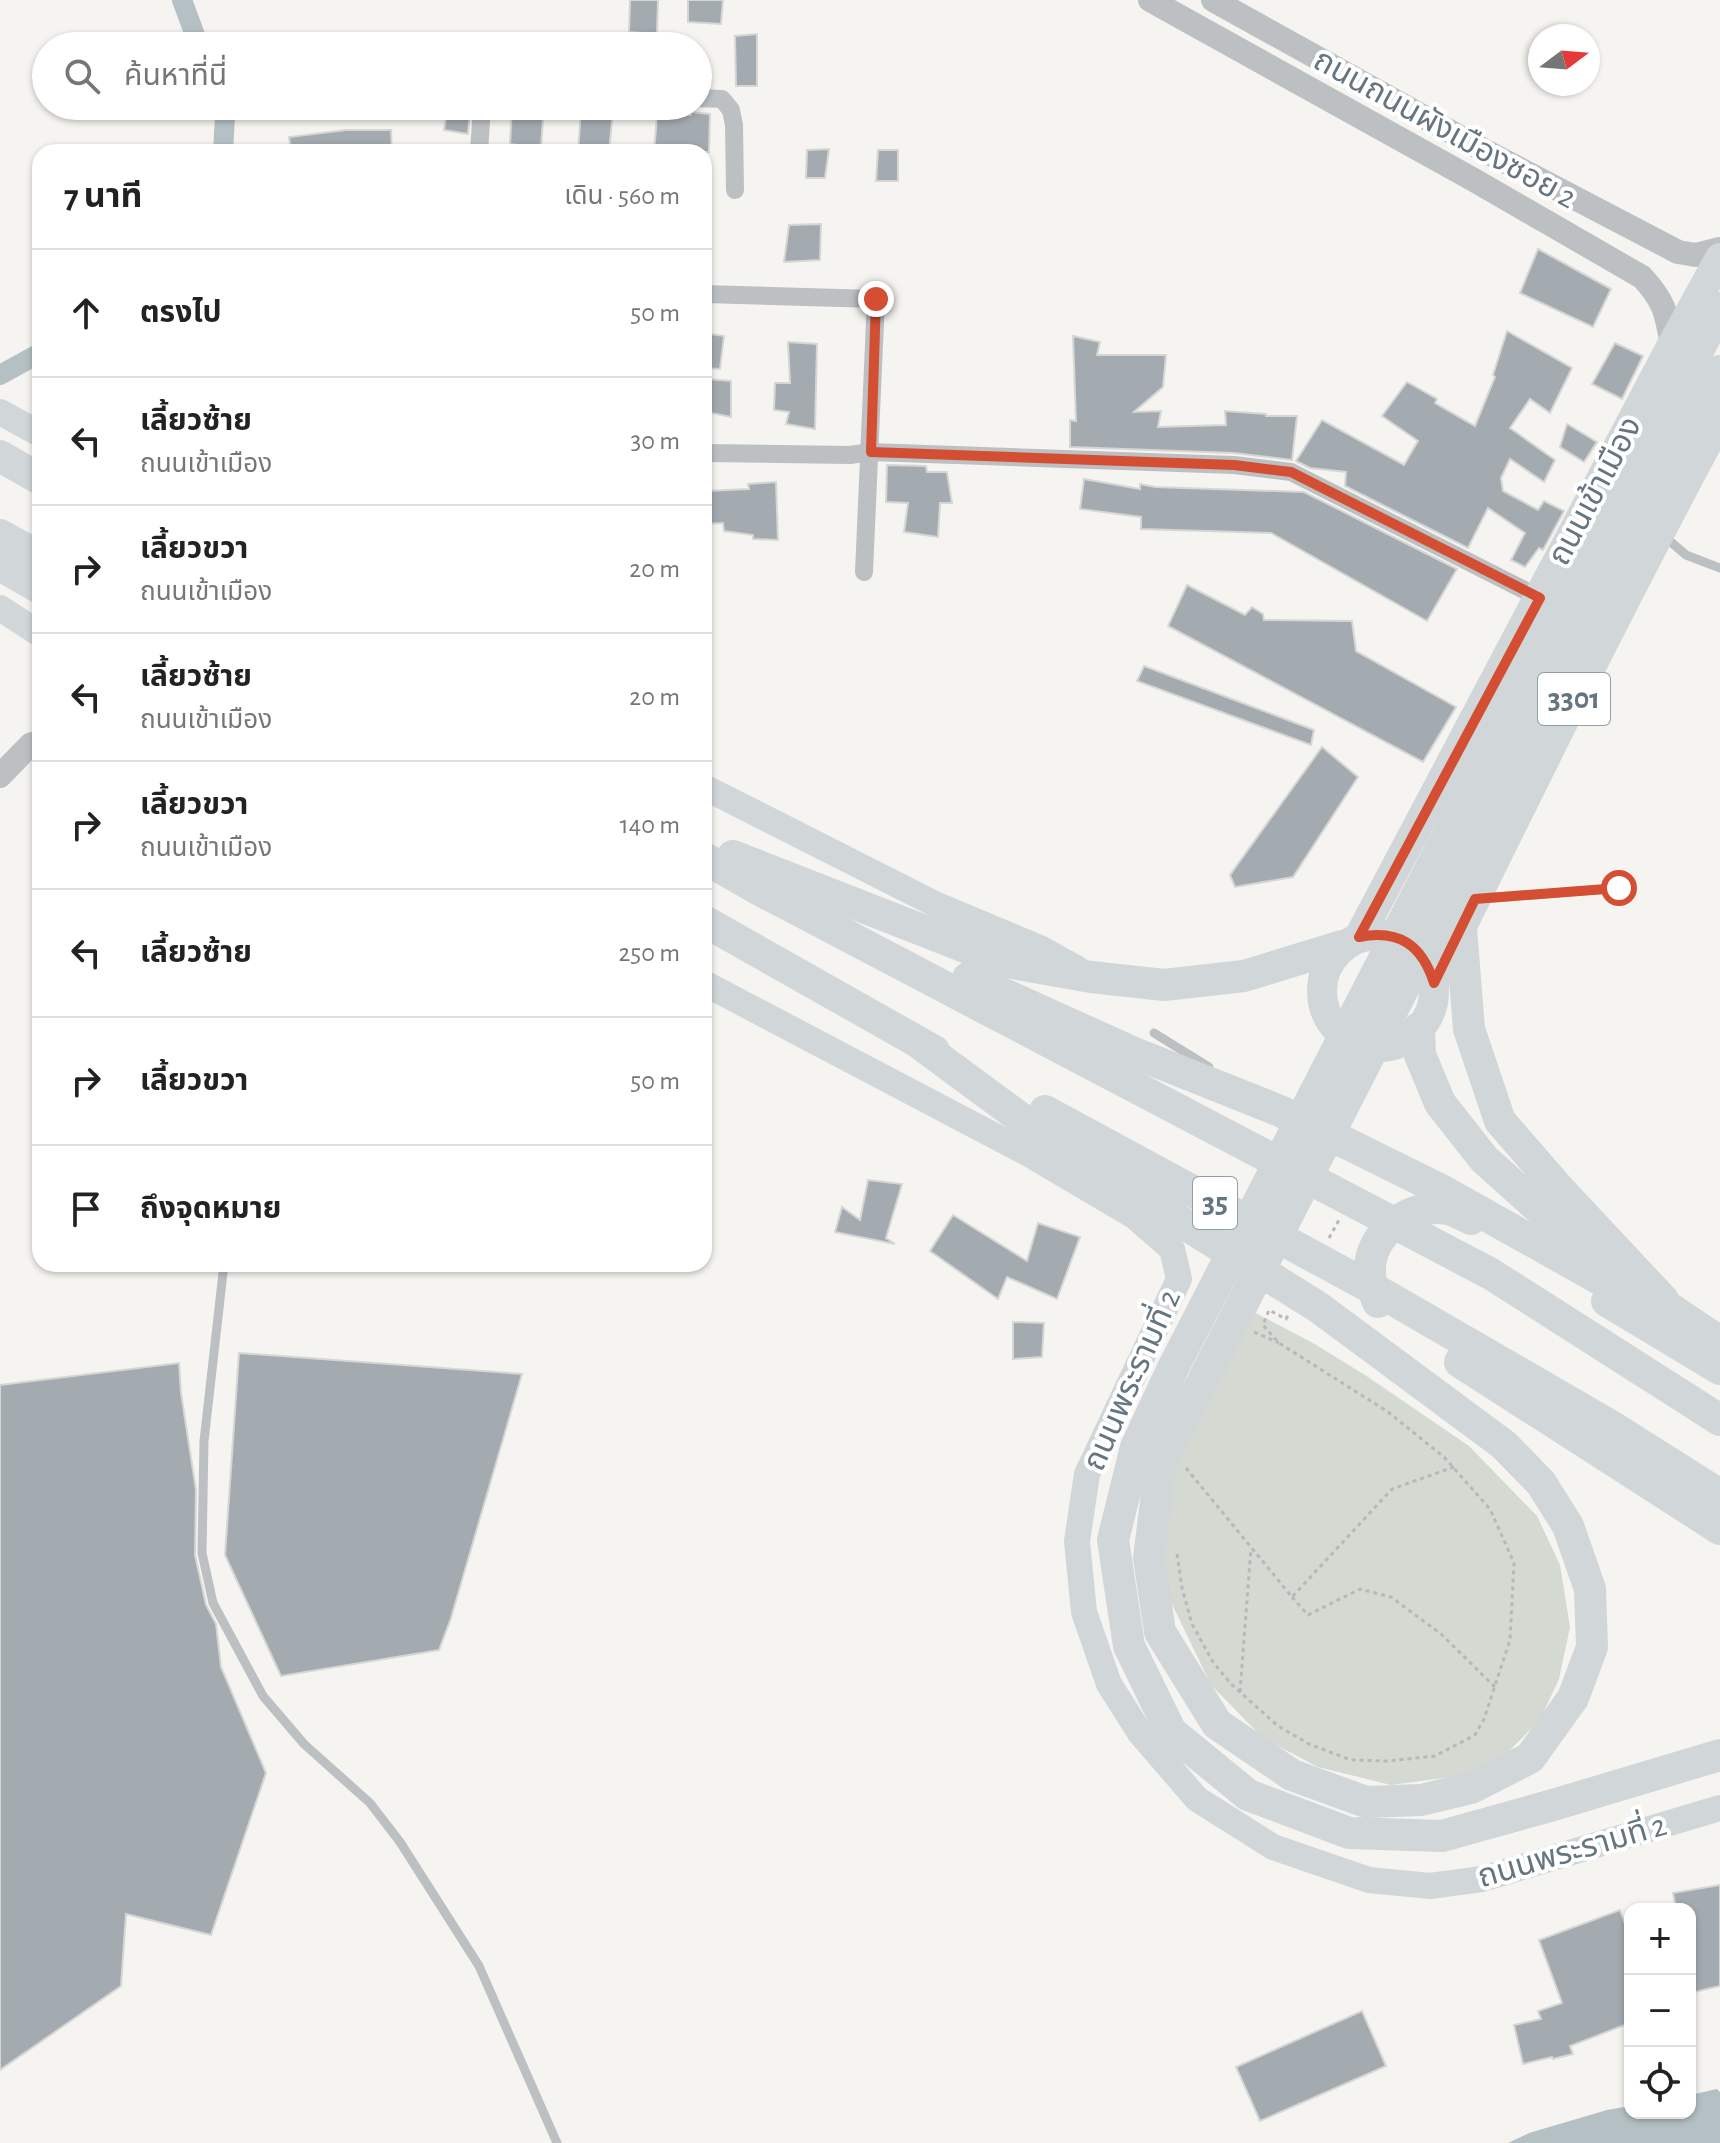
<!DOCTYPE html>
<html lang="th">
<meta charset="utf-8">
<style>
:root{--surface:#fff;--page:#f2f2f2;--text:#222;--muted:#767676;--line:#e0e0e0}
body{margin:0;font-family:"Alegreya Sans","Noto Sans Thai",sans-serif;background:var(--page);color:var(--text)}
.controls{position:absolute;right:24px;bottom:24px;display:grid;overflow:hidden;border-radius:16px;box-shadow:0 2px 6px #0004}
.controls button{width:72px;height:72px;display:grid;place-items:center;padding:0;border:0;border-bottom:2px solid var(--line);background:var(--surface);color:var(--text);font:40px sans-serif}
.compass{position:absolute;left:1528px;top:24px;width:72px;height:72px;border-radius:50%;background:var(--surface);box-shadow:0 2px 6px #0004;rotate:74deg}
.stop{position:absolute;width:24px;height:24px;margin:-18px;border:6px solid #d34e32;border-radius:50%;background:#fff}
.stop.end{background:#d34e32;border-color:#fff;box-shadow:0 2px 8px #0008}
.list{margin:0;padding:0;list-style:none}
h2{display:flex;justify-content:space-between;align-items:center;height:104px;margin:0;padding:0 32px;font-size:34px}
h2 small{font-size:26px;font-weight:400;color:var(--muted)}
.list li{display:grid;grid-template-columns:52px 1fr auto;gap:24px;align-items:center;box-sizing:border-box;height:128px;padding:0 32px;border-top:2px solid var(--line)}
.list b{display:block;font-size:30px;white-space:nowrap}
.list p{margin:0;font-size:26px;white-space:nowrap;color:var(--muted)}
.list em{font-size:26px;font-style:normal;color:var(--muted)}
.icon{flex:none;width:44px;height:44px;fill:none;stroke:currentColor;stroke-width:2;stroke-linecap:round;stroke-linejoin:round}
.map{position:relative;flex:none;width:1720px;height:2143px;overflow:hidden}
.search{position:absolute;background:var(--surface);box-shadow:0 2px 6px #0004;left:32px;top:32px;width:680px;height:88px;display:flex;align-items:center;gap:20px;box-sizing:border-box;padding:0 28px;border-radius:44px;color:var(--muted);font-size:30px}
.panel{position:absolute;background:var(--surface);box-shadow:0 2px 6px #0004;left:32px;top:144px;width:680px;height:1128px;border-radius:24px}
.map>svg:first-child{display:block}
.green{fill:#d4d9d1}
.water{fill:#b4c0c3}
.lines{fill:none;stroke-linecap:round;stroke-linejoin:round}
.canal{stroke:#b4c0c3;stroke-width:20}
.building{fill:#a4abb0;stroke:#d6d6d4;stroke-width:2}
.path{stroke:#b6b9bb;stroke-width:3;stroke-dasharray:4 4;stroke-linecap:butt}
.service{stroke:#bcc0c3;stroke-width:9}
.minor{stroke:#bcc0c3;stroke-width:18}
.tertiary{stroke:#bcc0c3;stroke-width:24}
.secondary{stroke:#d1d6d9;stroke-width:26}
.primary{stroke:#d1d6d9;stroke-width:30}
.trunk{stroke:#d1d6d9;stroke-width:32}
.route{stroke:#d34e32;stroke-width:10}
.labels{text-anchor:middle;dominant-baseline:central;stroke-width:8;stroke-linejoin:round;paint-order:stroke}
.shield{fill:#fff;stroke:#949fa6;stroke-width:2}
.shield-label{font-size:30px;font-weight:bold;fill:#667680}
.street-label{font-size:32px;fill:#667680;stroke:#fff}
</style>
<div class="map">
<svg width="1720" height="2143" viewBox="0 0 1720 2143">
<rect width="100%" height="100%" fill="#f5f4f1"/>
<polygon class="green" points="1248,1309 1313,1343 1365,1375 1469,1446 1537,1516 1560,1565 1570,1627 1559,1679 1540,1720 1509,1751 1466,1775 1391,1785 1318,1767 1263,1738 1211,1685 1171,1602 1164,1568 1166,1485"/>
<polygon class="water" points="1717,2089 1720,2092 1720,2143 1508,2143 1529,2133 1607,2110 1630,2106 1630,2113 1690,2113 1690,2095"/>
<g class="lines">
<g class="canal">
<polyline points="182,0 199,46"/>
<polyline points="221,106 225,116 223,152"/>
<polyline points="0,375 40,353"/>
</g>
</g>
<g class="building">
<polygon points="630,0 658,0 657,34 629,32"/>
<polygon points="688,0 723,0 721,24 688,22"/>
<polygon points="757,34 757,86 736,86 735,36"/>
<polygon points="512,106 544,106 541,148 510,144"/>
<polygon points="581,109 613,111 609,152 578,152"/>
<polygon points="447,111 470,112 468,134 444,130"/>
<polygon points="691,112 710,114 709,152 654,152 657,116 691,115"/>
<polygon points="346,130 391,130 392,152 291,152 289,137"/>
<polygon points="829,149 825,178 806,178 807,150"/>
<polygon points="878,150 898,150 898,181 876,181"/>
<polygon points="821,224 820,260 784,262 789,225"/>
<polygon points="1538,249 1611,289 1593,327 1520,293"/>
<polygon points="1507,331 1572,368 1550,413 1530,399 1510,428 1555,460 1544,482 1510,459 1501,478 1503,491 1538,510 1544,501 1564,511 1543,550 1539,548 1525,567 1511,560 1525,533 1488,508 1468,548 1345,486 1346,472 1310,468 1296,461 1322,420 1404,465 1418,441 1382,416 1407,382 1437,399 1435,403 1475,426 1495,377 1493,375"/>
<polygon points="704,333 724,336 720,369 704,368"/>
<polygon points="1073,336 1100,342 1097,355 1166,355 1163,387 1134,412 1161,411 1158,427 1226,425 1225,411 1266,414 1266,416 1297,416 1292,460 1234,453 1070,447 1070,420 1076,421"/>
<polygon points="788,342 817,344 815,429 786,424 789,412 774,410 775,383 790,383"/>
<polygon points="1615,343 1643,356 1622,399 1592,384"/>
<polygon points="708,379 731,381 731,417 706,412"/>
<polygon points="1567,424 1597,442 1584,462 1560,447"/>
<polygon points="887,465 926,466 927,472 947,472 952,503 940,503 938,537 904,532 908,503 886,502"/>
<polygon points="1084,479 1140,489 1140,484 1155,487 1304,492 1457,569 1427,621 1271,533 1141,529 1141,517 1080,509"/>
<polygon points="776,482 778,540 753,539 753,535 724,531 723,523 704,524 704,491 749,489 748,484"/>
<polygon points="1187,585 1245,615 1252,607 1263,614 1264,620 1352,621 1356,651 1456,707 1423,762 1168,626"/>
<polygon points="1144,666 1314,730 1311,745 1137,681"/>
<polygon points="1322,747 1358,777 1293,877 1235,887 1230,875"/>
<polygon points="868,1180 902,1184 886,1238 895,1244 835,1232 842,1207 860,1220"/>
<polygon points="953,1215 1027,1261 1038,1223 1080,1237 1057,1299 1007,1277 998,1299 930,1251"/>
<polygon points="1013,1322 1044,1323 1042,1357 1013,1359"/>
<polygon points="239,1353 522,1374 451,1618 439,1650 281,1676 225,1555"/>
<polygon points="179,1363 181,1393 196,1490 195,1555 206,1605 216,1624 221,1667 266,1773 211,1935 126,1914 121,1986 0,2070 0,1385"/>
<polygon points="1720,1885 1720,1986 1690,1993 1690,1909 1676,1909 1673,1893"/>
<polygon points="1620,1910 1630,1938 1630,2023 1570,2046 1573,2054 1553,2059 1552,2057 1523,2064 1514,2025 1541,2019 1538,2011 1562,2003 1539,1940"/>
<polygon points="1362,2011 1386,2066 1260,2121 1236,2067"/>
</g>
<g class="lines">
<g class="path">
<polyline points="1329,1238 1339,1220"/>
<polyline points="1254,1332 1279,1343"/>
<polyline points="1186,1468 1292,1597 1392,1489 1454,1467"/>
<polyline points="1177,1554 1182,1588 1192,1624 1213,1662 1231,1684 1278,1726 1309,1744 1351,1760 1388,1761 1435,1756 1475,1735 1484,1719 1510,1640 1514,1563 1490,1509 1444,1457 1388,1412 1279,1343 1263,1325 1269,1310 1286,1319 1288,1315"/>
<polyline points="1292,1597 1308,1615 1360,1589 1391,1597 1441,1634 1495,1687"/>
<polyline points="1240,1692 1251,1548"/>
</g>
<g class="service">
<polyline points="1665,537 1686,555 1720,568"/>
<polyline points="1482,899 1619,888"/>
<polyline points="1154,1033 1209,1067"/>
<polyline points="224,1264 204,1441 202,1553 213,1603 263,1696 304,1744 370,1803 400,1842 479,1966 557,2143"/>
</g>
<g class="minor">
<polyline points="698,98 722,99 731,110 734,125 735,190"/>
<polyline points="479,152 482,106"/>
<polyline points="704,294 876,299 864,572"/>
<polyline points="704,453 850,455 871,452 1234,465 1291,472 1540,598"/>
</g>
<g class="tertiary">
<path d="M 1150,0 L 1474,180 L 1642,277 C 1665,302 1666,312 1672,345"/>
<polyline points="1213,0 1487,152 1678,252 1696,255 1720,249"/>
<polyline points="0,776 31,744 40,749"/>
</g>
<g class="secondary">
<polyline points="0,412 40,434"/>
<polyline points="0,608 40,634"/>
<polyline points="704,787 937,905 1042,949 1078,969"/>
<polyline points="704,983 1029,1154 1134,1216 1172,1249 1179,1279 1087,1474 1077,1541 1084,1612 1109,1684 1140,1733 1197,1799 1273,1847 1369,1880 1430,1886 1482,1879 1720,1808"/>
</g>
<g class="primary">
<circle cx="1378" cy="991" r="56"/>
<polyline points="1359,937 1672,345 1720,258"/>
<path d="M 1434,983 C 1527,794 1620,605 1720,419"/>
</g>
<g class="trunk">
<polyline points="1720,308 1174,1366 1136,1447 1113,1540 1129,1646 1171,1732 1248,1795 1349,1833 1442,1836 1553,1805 1720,1755"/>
<polyline points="0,456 40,479"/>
<polyline points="0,535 40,557"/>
<polyline points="0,561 5,568 40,588"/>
<polyline points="733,856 1001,961 1091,977 1164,985 1244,976 1342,946"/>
<polyline points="704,858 760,890 1491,1274 1720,1420"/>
<polyline points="704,921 934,1051"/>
<polyline points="1461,928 1469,1029 1500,1121 1560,1190 1663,1300"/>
<polyline points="968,978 1132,1052 1280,1111 1332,1136 1441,1190 1598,1278 1674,1311"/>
<polyline points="1419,1028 1420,1055 1440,1103 1484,1159 1590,1254 1604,1264"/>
<polyline points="916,1041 1019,1117 1156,1206 1318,1307 1504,1445 1541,1483 1568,1526 1590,1589 1592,1647 1573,1698 1530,1758 1471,1788 1421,1800 1366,1802 1292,1775 1217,1724 1160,1632 1149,1558 1161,1461 1202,1383 1707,393 1720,371"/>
<polyline points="1045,1111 1390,1298 1611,1426 1720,1495"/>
<polyline points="1656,1299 1720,1342"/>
<polyline points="1607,1301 1720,1369"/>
<path d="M 1378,1302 C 1374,1293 1370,1282 1370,1272 C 1368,1233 1412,1202 1448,1209 C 1456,1211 1464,1216 1471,1219"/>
<polyline points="1460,1362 1720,1529"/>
</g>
</g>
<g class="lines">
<path class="route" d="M 876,299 L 871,452 L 1234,465 L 1291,472 L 1540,598 L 1359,937 C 1399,929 1422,945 1434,983 L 1475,899 L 1619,888"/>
</g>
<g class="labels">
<g class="shield">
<rect x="1538" y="673" width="72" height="52" rx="6"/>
<rect x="1193" y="1177" width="44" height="52" rx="6"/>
</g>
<g class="shield-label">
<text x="1574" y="699">3301</text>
<text x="1215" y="1203">35</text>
</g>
<g class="street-label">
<text transform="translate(1445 129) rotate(29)">ถนนถนนผังเมืองซอย 2</text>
<text transform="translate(1595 491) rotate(-62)">ถนนเข้าเมือง</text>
<text transform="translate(1132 1380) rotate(-66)">ถนนพระรามที่ 2</text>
<text transform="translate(1572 1851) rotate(-16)">ถนนพระรามที่ 2</text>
</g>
</g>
</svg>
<div class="controls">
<button>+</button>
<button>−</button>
<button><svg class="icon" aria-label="locate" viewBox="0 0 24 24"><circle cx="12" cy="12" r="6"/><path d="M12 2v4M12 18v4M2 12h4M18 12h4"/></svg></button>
</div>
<svg class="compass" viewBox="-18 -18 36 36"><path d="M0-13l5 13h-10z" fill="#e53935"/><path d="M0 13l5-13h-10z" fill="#767676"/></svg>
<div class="stop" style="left:1619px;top:888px"></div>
<div class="stop end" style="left:876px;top:299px"></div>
<div class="search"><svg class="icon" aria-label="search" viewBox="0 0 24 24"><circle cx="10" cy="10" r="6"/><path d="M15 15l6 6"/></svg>ค้นหาที่นี่</div>
<section class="panel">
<h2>7 นาที<small>เดิน · 560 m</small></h2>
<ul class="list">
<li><svg class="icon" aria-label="ahead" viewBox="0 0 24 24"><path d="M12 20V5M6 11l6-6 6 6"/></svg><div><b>ตรงไป</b></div><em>50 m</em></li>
<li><svg class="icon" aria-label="left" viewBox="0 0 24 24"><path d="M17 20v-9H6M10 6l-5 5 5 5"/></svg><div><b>เลี้ยวซ้าย</b><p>ถนนเข้าเมือง</p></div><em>30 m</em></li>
<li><svg class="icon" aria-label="right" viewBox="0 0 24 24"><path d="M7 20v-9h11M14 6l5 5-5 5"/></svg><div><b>เลี้ยวขวา</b><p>ถนนเข้าเมือง</p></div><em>20 m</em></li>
<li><svg class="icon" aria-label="left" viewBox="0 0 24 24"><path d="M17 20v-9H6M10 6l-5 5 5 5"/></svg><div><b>เลี้ยวซ้าย</b><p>ถนนเข้าเมือง</p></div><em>20 m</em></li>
<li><svg class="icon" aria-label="right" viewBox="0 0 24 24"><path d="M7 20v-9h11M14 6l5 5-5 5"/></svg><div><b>เลี้ยวขวา</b><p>ถนนเข้าเมือง</p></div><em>140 m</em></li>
<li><svg class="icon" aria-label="left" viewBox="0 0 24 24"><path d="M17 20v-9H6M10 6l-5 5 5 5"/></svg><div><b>เลี้ยวซ้าย</b></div><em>250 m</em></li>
<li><svg class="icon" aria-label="right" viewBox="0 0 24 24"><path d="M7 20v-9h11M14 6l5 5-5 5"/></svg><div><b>เลี้ยวขวา</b></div><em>50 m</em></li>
<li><svg class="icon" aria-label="arrive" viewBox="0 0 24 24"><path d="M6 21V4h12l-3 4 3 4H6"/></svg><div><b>ถึงจุดหมาย</b></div></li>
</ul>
</section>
</div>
